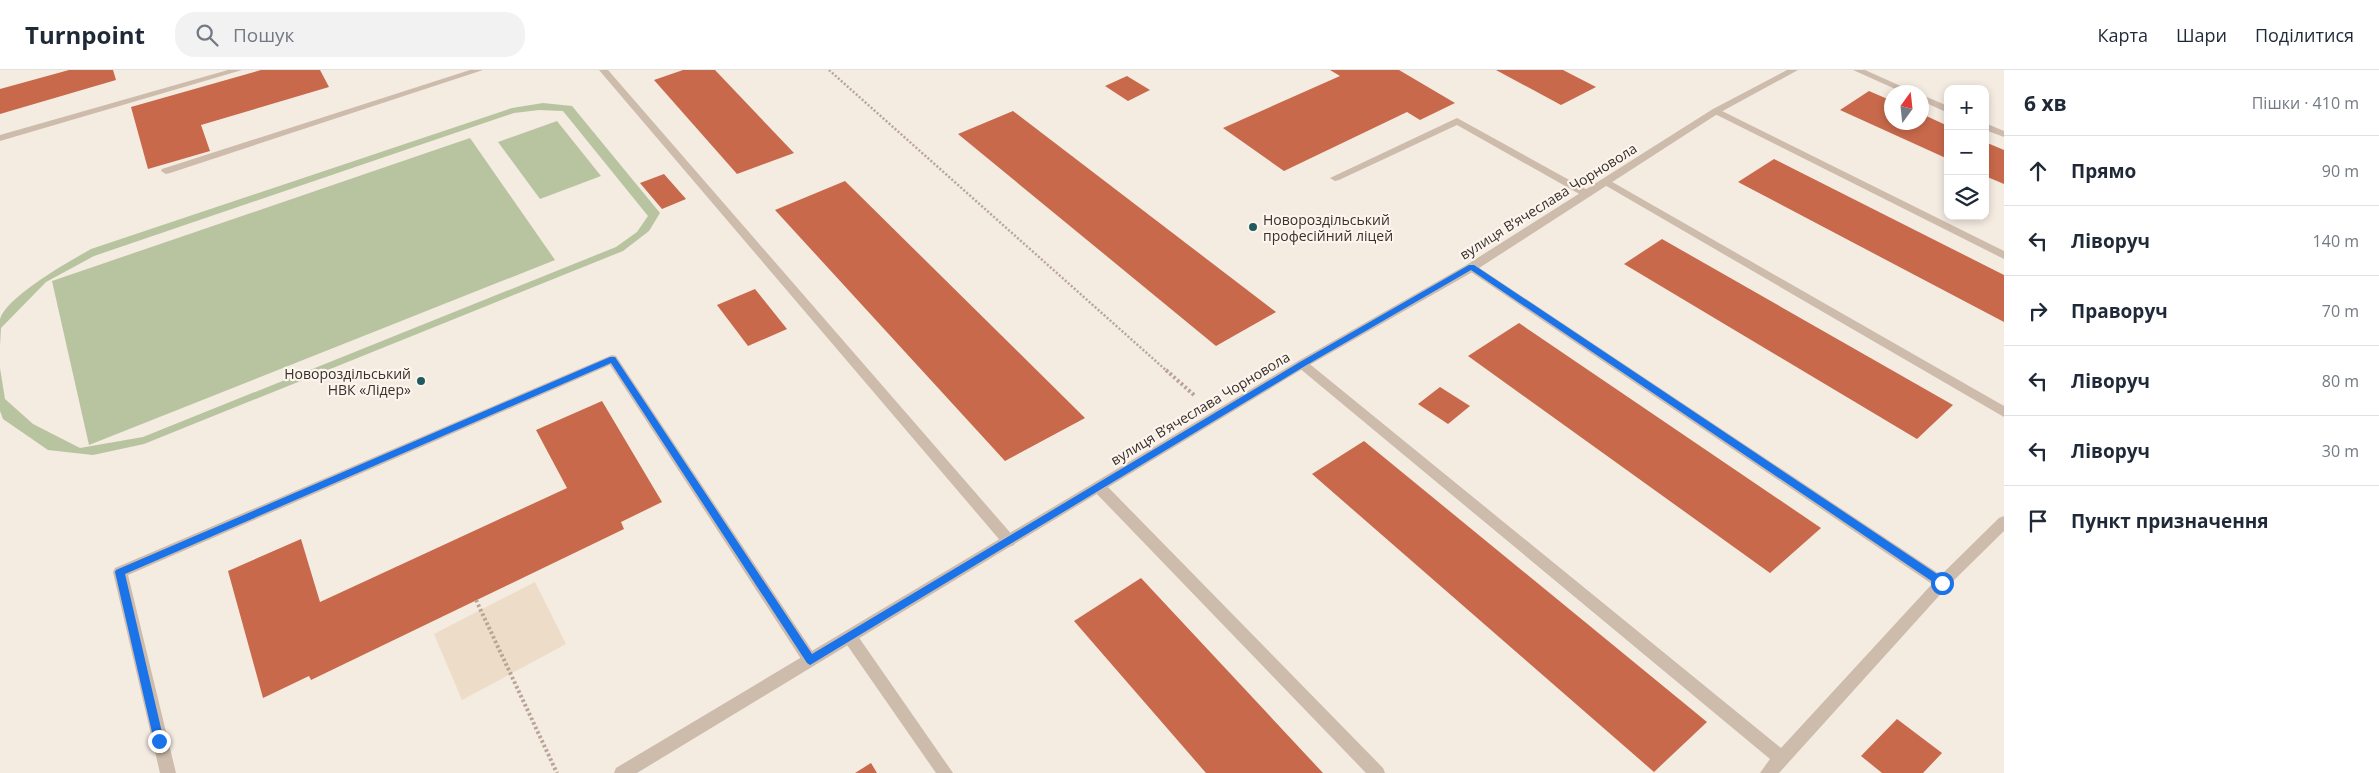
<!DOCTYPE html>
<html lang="uk">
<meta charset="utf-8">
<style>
:root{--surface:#fff;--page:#f2f2f3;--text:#1f2937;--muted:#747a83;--line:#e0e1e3}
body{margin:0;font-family:"Open Sans",sans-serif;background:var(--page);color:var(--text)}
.controls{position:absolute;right:15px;top:15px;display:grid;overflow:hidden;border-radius:10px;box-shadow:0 2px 8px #0003}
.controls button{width:45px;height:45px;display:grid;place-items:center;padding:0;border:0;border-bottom:1px solid var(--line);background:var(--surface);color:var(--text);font:25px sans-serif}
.compass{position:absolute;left:1884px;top:15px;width:45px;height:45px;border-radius:50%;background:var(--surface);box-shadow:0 2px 8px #0003;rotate:15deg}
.stop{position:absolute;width:15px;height:15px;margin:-11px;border:4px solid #1a73e8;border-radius:50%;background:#fff}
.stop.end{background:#1a73e8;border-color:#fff;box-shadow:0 1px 5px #0008}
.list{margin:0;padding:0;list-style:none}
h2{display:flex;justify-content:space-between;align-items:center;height:65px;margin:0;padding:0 20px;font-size:21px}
h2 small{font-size:16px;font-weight:400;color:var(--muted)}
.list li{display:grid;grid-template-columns:32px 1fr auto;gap:15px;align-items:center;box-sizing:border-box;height:70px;padding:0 20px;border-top:1px solid var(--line)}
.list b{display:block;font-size:19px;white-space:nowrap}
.list em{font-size:16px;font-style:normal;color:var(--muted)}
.icon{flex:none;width:28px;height:28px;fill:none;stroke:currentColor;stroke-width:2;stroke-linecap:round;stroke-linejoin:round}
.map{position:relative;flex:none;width:2004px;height:703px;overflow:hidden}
header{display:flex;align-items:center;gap:30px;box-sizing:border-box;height:70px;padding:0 25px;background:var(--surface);border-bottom:1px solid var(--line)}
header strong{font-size:24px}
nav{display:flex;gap:28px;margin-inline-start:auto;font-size:18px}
.search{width:350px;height:45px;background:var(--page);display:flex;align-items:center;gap:12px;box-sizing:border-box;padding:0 18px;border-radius:20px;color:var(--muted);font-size:19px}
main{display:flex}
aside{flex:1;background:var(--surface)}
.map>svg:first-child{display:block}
.green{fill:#b8c4a0}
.plaza{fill:#ecdcc8}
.building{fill:#c8694b}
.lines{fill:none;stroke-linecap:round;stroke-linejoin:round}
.path-far1{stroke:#b9a596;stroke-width:2.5;stroke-dasharray:2 2;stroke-linecap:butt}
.path{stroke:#b9a596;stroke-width:4;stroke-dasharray:2.5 2.5;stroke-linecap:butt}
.service{fill:#cdbbac;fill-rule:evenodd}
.minor{fill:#cdbbac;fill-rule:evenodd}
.route{fill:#1a73e8}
.poi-dot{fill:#1f5a5e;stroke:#fbf5ee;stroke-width:2}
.labels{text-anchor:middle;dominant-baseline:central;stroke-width:4.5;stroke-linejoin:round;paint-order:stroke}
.street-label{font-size:14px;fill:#3b302b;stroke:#fbf5ee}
.poi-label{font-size:14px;fill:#3b302b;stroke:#fbf5ee;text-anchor:start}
</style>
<header>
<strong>Turnpoint</strong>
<div class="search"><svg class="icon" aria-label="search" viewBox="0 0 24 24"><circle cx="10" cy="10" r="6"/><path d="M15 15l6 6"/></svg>Пошук</div>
<nav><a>Карта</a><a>Шари</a><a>Поділитися</a></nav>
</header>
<main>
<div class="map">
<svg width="2004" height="703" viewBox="0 0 2004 703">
<rect width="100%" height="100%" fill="#f4ebe1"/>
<g class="green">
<path d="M 543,33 L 572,36 L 660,143 L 649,161 L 623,181 L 144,374 L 93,385 L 48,380 L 3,349 L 0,341 L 0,298 L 5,329 L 33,354 L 80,378 L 143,367 L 616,177 L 637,162 L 648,146 L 563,41 L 539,40 L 514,43 L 94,186 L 46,212 L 1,258 L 0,276 C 0,268 0,256 0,249 C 7,226 70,191 91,179 L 512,38 Z"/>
<polygon points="557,51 601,106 540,129 498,72"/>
<polygon points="470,68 555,190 89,375 52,211"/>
</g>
<polygon class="plaza" points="535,512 566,574 462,630 434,564"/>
<g class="building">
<polygon points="69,0 113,0 116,10 0,44 0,19"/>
<polygon points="261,0 320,0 329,17 201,55 210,81 148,99 131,37"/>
<polygon points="683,0 715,0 794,83 737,104 654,10"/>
<polygon points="1330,0 1399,0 1455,33 1420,50 1407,42 1284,101 1223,58 1340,6"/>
<polygon points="1496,0 1563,0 1596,17 1561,35"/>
<polygon points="1127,6 1150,20 1128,31 1105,16"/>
<polygon points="1869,21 1892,31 1892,52 1922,52 1922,44 1948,56 1948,89 1840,40"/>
<polygon points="1013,41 1276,242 1216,276 958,64"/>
<polygon points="1985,72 2004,80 2004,114 1985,106"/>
<polygon points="1774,89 2004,205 2004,252 1738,112"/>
<polygon points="664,104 686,129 662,139 640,113"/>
<polygon points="845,111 1085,348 1005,391 775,140"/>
<polygon points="1662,169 1953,335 1917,369 1624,194"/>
<polygon points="755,219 787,259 748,276 717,235"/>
<polygon points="1519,253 1821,458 1770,503 1468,286"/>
<polygon points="1440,317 1470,336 1448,354 1418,334"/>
<polygon points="602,331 662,432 621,452 624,459 311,610 309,606 263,628 228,501 301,469 320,532 567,418 536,360"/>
<polygon points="1364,371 1707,652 1654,702 1312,404"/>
<polygon points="1141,508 1323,703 1206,703 1074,551"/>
<polygon points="1897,649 1942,683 1923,703 1882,703 1861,686"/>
<polygon points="871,693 877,703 855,703"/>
</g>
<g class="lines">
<polyline class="path-far1" points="829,0 1168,302"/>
<g class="path">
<polyline points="1166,300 1194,325"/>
<polyline points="476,530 557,703"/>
</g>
<g class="service">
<polygon points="228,0 242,0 0,71 0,65"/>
<polygon points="470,0 483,0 170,103 166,104 161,101 162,99"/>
<polygon points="599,0 608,0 1014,467 1016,471 1014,475 1009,477 1004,475"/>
<polygon points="1853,0 1865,0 1914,22 1902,22"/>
<polygon points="1922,25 1948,36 1948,43 1922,31"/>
<polygon points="1716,38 2004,181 2004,189 1713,43 1711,41"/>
<polygon points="1457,48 1591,122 1592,124 1591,126 1583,126 1457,55 1339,110 1335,111 1330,108"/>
<polygon points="1985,53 2004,61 2004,67 1985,60"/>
<polygon points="1607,109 2004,336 2004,347 1603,114 1603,110"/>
<polygon points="1472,193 1941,505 1999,448 2004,446 2004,461 1947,517 1779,703 1760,703 1770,689 1298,297 1296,294 1298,291 1306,291 1781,678 1932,514 1468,200 1467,197"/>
<polygon points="612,285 616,286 815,585 817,590 815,595 810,597 805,595 610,295 128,505 176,703 160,703 113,502 115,498"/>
<polygon points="1099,412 1104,413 1383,698 1385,703 1366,703 1094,421 1092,417 1094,413"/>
<polygon points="850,561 855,562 953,703 936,703 845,572 843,567 845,562"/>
</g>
<polygon class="minor" points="1787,0 1798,0 1719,43 1476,200 1306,297 637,703 614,703 616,698 1298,291 1468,194 1713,39"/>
</g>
<polygon class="route" points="1469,195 1474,195 1946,510 1946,516 1939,516 1471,200 1305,296 810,595 807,593 611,293 125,504 164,671 159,676 154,671 115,502 116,500 610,287 615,287 812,584 1300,292"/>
<g class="poi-dot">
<circle cx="1253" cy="157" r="5"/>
<circle cx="421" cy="311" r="5"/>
</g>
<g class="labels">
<g class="street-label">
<text transform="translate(1548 131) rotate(-32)">вулиця Вʼячеслава Чорновола</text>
<text transform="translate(1200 338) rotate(-31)">вулиця Вʼячеслава Чорновола</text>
</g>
<g class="poi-label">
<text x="1263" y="149">Новороздільський<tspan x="1263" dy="16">професійний ліцей</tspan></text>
<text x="411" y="303" text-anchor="end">Новороздільський<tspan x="411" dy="16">НВК «Лідер»</tspan></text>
</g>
</g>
</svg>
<div class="controls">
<button>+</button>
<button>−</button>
<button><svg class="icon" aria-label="layers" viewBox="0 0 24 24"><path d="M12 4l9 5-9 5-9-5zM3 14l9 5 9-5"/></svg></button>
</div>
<svg class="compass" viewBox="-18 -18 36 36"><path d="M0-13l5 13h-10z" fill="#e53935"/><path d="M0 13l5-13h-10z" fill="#747a83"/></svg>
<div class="stop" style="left:1942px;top:513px"></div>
<div class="stop end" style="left:159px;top:671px"></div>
</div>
<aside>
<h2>6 хв<small>Пішки · 410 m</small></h2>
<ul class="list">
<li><svg class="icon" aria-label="ahead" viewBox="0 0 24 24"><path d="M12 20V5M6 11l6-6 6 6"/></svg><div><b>Прямо</b></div><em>90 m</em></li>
<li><svg class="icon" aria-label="left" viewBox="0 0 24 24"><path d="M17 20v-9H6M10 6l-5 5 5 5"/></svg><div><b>Ліворуч</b></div><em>140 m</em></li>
<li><svg class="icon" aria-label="right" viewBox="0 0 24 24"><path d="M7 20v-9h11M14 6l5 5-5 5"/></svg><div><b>Праворуч</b></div><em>70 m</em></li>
<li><svg class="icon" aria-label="left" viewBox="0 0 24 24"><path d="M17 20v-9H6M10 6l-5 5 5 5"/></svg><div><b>Ліворуч</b></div><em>80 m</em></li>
<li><svg class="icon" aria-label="left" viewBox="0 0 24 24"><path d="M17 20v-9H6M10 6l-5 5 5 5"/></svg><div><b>Ліворуч</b></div><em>30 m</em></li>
<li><svg class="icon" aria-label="arrive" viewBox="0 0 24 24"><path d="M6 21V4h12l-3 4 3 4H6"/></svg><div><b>Пункт призначення</b></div></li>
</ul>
</aside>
</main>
